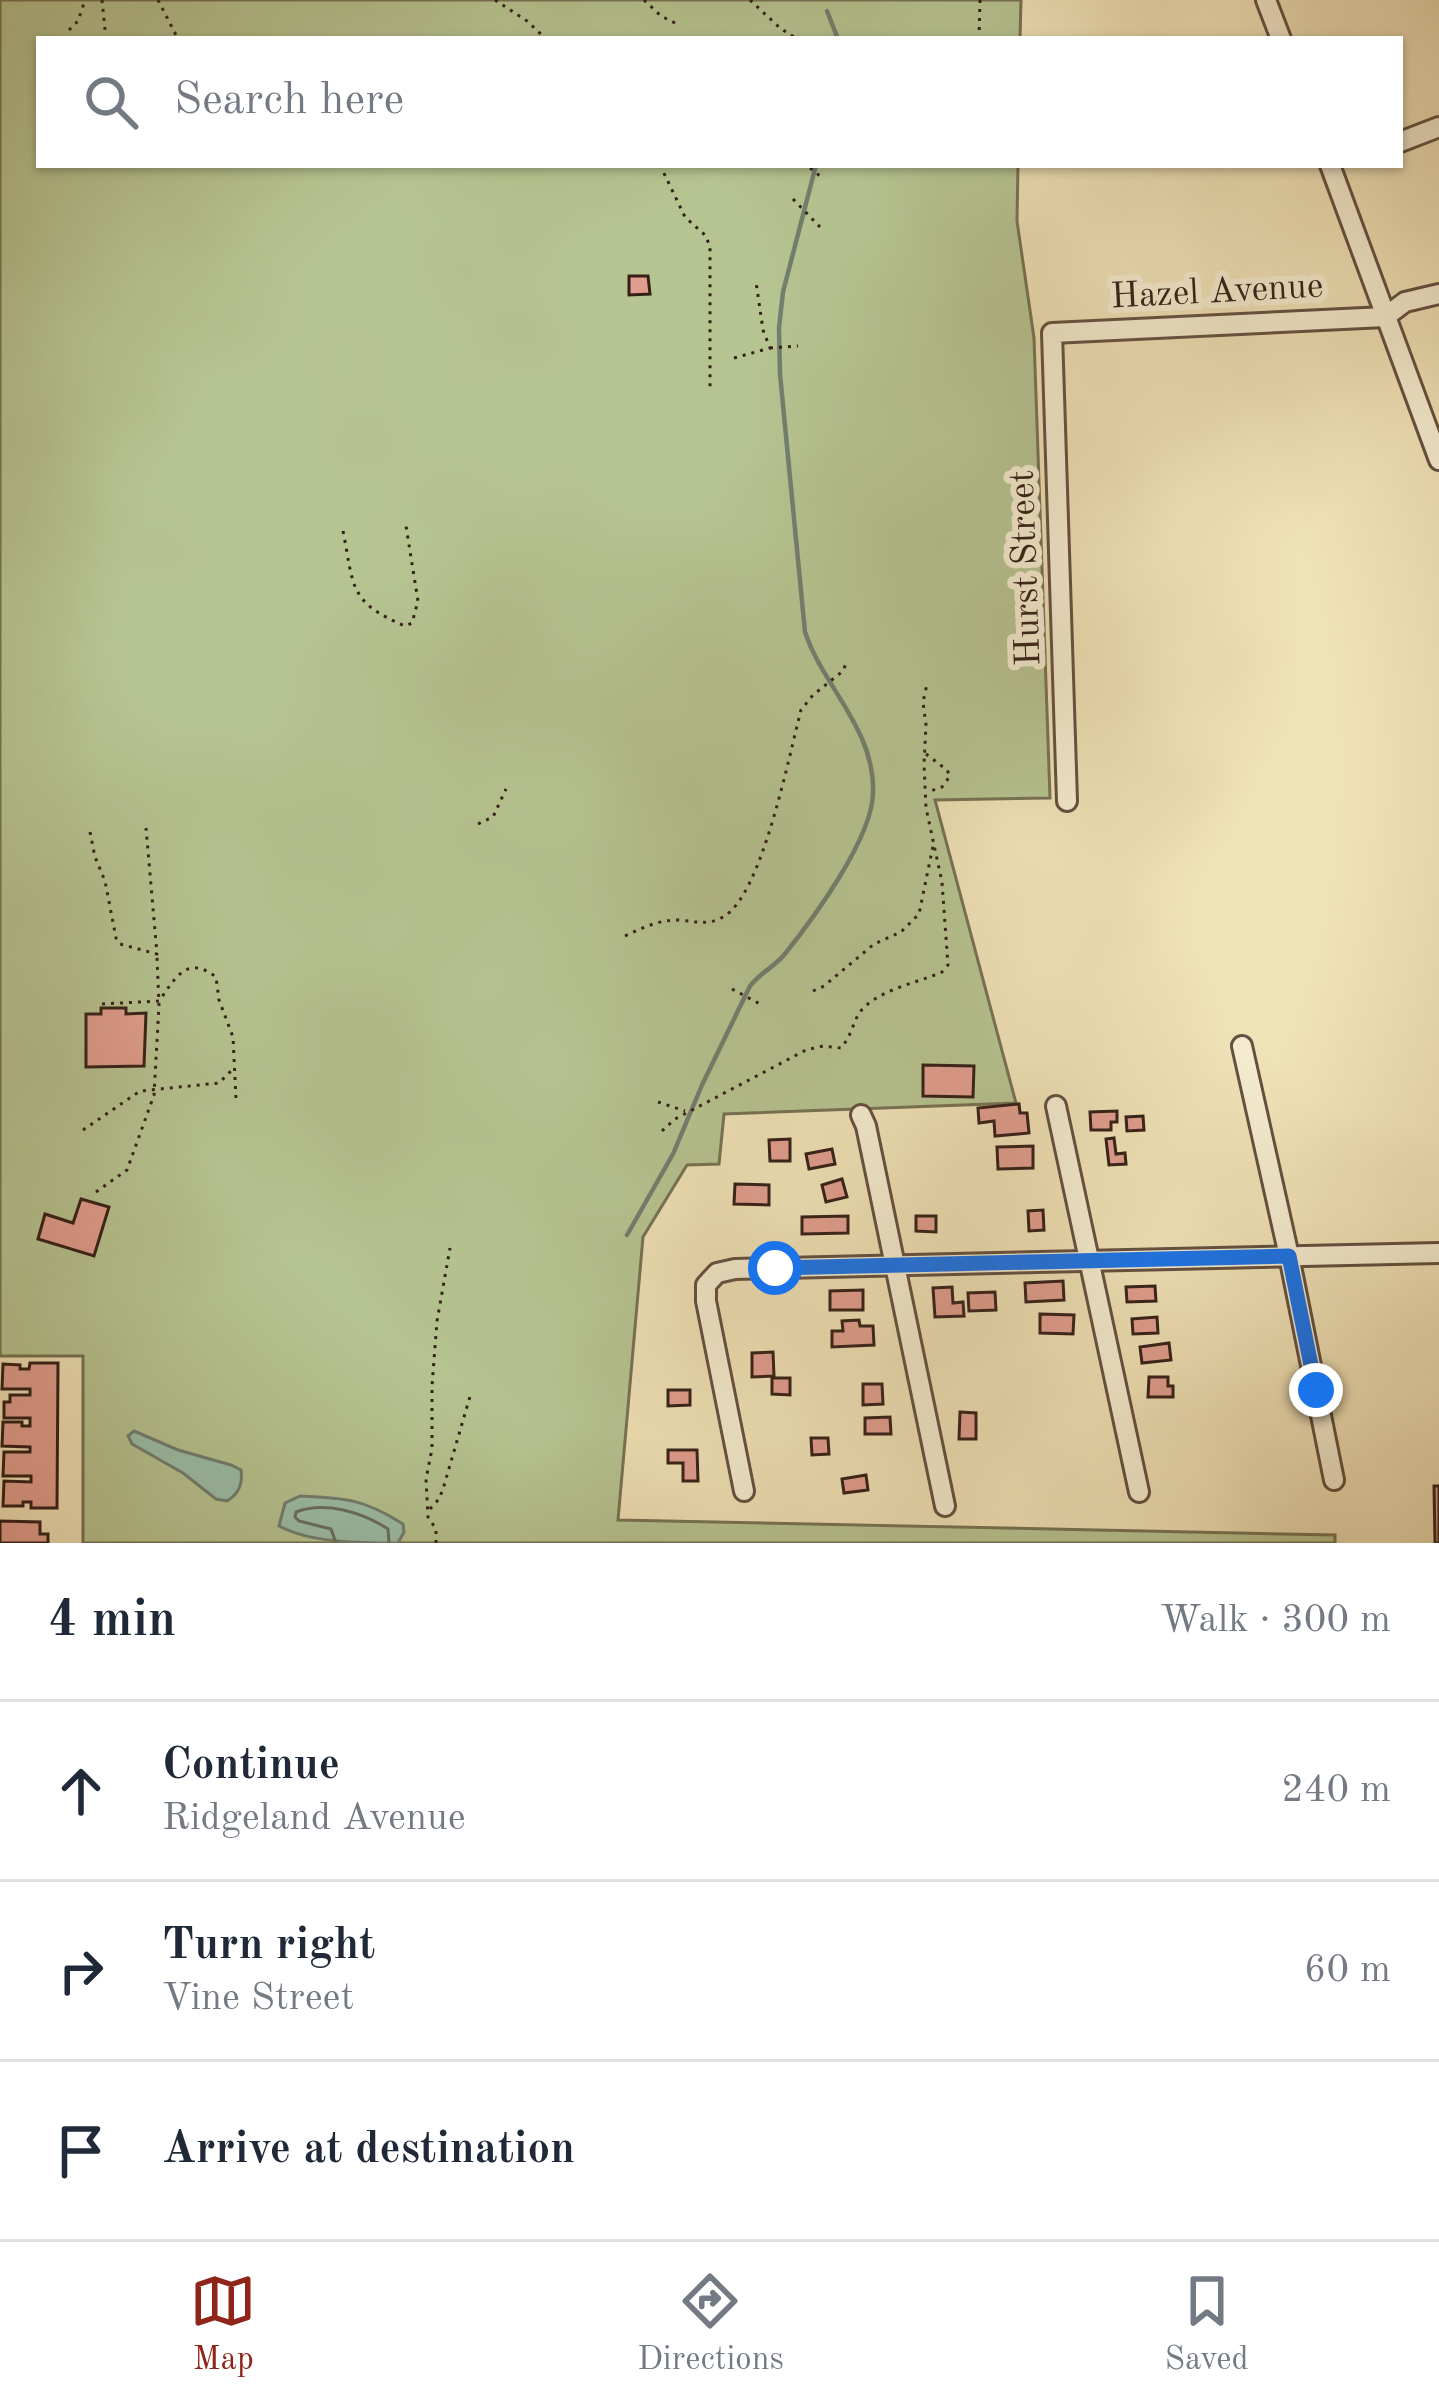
<!DOCTYPE html>
<meta charset="utf-8">
<style>
:root{--surface:#fff;--page:#f6f6f7;--text:#1f2937;--muted:#747a83;--line:#e0e1e3;--accent:#8f2418}
body{margin:0;font-family:"Old Standard TT",serif;background:var(--page);color:var(--text)}
.stop{position:absolute;width:36px;height:36px;margin:-27px;border:9px solid #1a73e8;border-radius:50%;background:#fff}
.stop.end{background:#1a73e8;border-color:#fff;box-shadow:0 3px 12px #0008}
.list{margin:0;padding:0;list-style:none}
h2{display:flex;justify-content:space-between;align-items:center;height:156px;margin:0;padding:0 48px;font-size:51px}
h2 small{font-size:39px;font-weight:400;color:var(--muted)}
.list li{display:grid;grid-template-columns:78px 1fr auto;gap:36px;align-items:center;box-sizing:border-box;height:180px;padding:0 48px;border-top:3px solid var(--line)}
.list b{display:block;font-size:45px;white-space:nowrap}
.list p{margin:0;font-size:39px;white-space:nowrap;color:var(--muted)}
.list em{font-size:39px;font-style:normal;color:var(--muted)}
.icon{flex:none;width:66px;height:66px;fill:none;stroke:currentColor;stroke-width:2;stroke-linecap:round;stroke-linejoin:round}
.map{position:relative;flex:none;width:1439px;height:1543px;overflow:hidden}
.search{position:absolute;background:var(--surface);box-shadow:0 3px 9px #0004;left:36px;right:36px;top:36px;height:132px;display:flex;align-items:center;gap:30px;box-sizing:border-box;padding:0 42px;border-radius:0px;color:var(--muted);font-size:45px}
.sheet{height:696px;background:var(--surface)}
nav{display:flex;justify-content:space-around;align-items:center;box-sizing:border-box;height:168px;border-top:3px solid var(--line);background:var(--surface);font-size:33px;color:var(--muted)}
nav a{display:grid;justify-items:center;gap:6px}
nav .on{color:var(--accent)}
.map>svg:first-child{display:block}
.green{fill:#b6c491;stroke:#767254;stroke-width:3}
.water{fill:#9bbfa9;stroke:#727f6f;stroke-width:3}
.lines{fill:none;stroke-linecap:round;stroke-linejoin:round}
.shore{stroke:#687060;stroke-width:3}
.stream{stroke:#727f6f;stroke-width:4.5}
.building{fill:#e19e8f;stroke:#352018;stroke-width:3}
.minor-casing{stroke:#645040;stroke-width:24}
.path{stroke:#352018;stroke-width:3;stroke-dasharray:3 6;stroke-linecap:butt}
.minor{stroke:#f5ecd0;stroke-width:18}
.route{stroke:#1a73e8;stroke-width:15}
.labels{text-anchor:middle;dominant-baseline:central;stroke-width:12;stroke-linejoin:round;paint-order:stroke}
.street-label{font-size:36px;fill:#352018;stroke:#f5ecd0}
</style>
<div class="map">
<svg width="1439" height="1543" viewBox="0 0 1439 1543">
<rect width="100%" height="100%" fill="#f0e2b7"/>
<filter id="stains"><feTurbulence type="fractalNoise" baseFrequency=".00167" numOctaves="4"/><feColorMatrix values="0 0 0 0 .2 0 0 0 0 .09 0 0 0 0 .02 0 0 0 .5 -.17"/></filter>
<radialGradient id="worn" r=".72"><stop offset=".6" stop-color="#630" stop-opacity="0"/><stop offset="1" stop-color="#630" stop-opacity=".3"/></radialGradient>
<polygon class="green" points="0,0 1021,0 1020,39 39,39 39,165 1018,165 1017,221 1034,338 1050,798 935,800 1016,1103 724,1114 719,1164 687,1165 643,1237 618,1520 1335,1535 1335,1543 83,1543 83,1356 0,1356"/>
<g class="water">
<path d="M 134,1431 L 178,1450 L 231,1465 L 241,1470 C 243,1484 239,1494 227,1501 L 216,1499 L 183,1473 L 132,1444 L 128,1436 Z"/>
<path d="M 300,1496 C 346,1498 364,1499 403,1524 L 404,1532 L 398,1543 C 363,1543 310,1543 279,1526 L 285,1503 Z"/>
</g>
<g class="lines">
<path class="shore" d="M 336,1543 L 331,1529 L 299,1521 L 295,1517 L 296,1512 C 325,1501 362,1512 388,1529 L 389,1543"/>
<g class="stream">
<polyline points="827,11 838,39"/>
<path d="M 627,1235 L 673,1154 L 702,1085 L 750,986 C 760,973 774,967 784,955 C 813,919 872,839 873,793 C 874,776 869,754 862,739 C 846,701 818,671 805,632 L 780,374 L 779,328 L 783,292 L 816,165"/>
</g>
</g>
<g class="building">
<polygon points="629,276 648,276 650,294 629,295"/>
<polygon points="101,1008 126,1008 126,1014 146,1013 144,1066 86,1067 86,1014 101,1014"/>
<polygon points="923,1065 974,1066 973,1097 923,1096"/>
<polygon points="1019,1104 1020,1113 1027,1113 1029,1133 995,1136 994,1121 979,1123 978,1108"/>
<polygon points="1117,1111 1117,1122 1111,1122 1111,1130 1091,1130 1090,1112"/>
<polygon points="1143,1116 1144,1130 1127,1131 1126,1117"/>
<polygon points="1114,1138 1116,1154 1125,1153 1126,1164 1109,1165 1106,1139"/>
<polygon points="790,1139 790,1161 770,1161 769,1140"/>
<polygon points="1033,1146 1033,1168 998,1169 997,1147"/>
<polygon points="832,1149 835,1164 809,1169 806,1154"/>
<polygon points="842,1179 847,1197 826,1202 822,1185"/>
<polygon points="735,1184 769,1185 769,1205 734,1204"/>
<polygon points="81,1199 109,1207 94,1256 38,1239 45,1214 73,1223"/>
<polygon points="1043,1210 1044,1230 1029,1231 1028,1211"/>
<polygon points="848,1216 848,1233 802,1234 802,1217"/>
<polygon points="916,1216 936,1216 936,1232 916,1231"/>
<polygon points="1063,1281 1064,1300 1026,1302 1025,1283"/>
<polygon points="1155,1286 1156,1301 1127,1302 1126,1287"/>
<polygon points="952,1287 953,1303 963,1302 964,1316 935,1317 933,1288"/>
<polygon points="863,1290 863,1310 830,1310 830,1291"/>
<polygon points="995,1292 996,1310 969,1311 968,1293"/>
<polygon points="1040,1314 1074,1315 1073,1334 1040,1333"/>
<polygon points="1157,1317 1158,1333 1133,1334 1132,1319"/>
<polygon points="859,1320 860,1326 873,1326 874,1345 832,1347 832,1331 843,1331 842,1321"/>
<polygon points="1169,1343 1171,1360 1142,1363 1140,1347"/>
<polygon points="773,1352 774,1376 752,1377 752,1353"/>
<polygon points="30,1363 58,1363 57,1508 31,1508 31,1502 23,1502 23,1506 3,1506 4,1481 31,1482 31,1476 3,1476 4,1452 30,1452 30,1447 2,1446 3,1422 22,1422 22,1426 30,1426 30,1418 4,1418 4,1402 10,1402 10,1395 30,1395 30,1389 2,1389 3,1364 20,1365 20,1369 29,1369"/>
<polygon points="1149,1377 1168,1377 1168,1386 1173,1386 1173,1397 1148,1397"/>
<polygon points="772,1378 790,1378 790,1395 772,1394"/>
<polygon points="863,1384 882,1384 883,1404 863,1405"/>
<polygon points="668,1390 690,1390 690,1405 668,1406"/>
<polygon points="960,1412 976,1413 976,1439 959,1439"/>
<polygon points="890,1417 891,1434 865,1434 865,1418"/>
<polygon points="811,1438 828,1438 829,1454 812,1455"/>
<polygon points="668,1450 697,1450 698,1481 683,1481 683,1463 668,1463"/>
<polygon points="866,1475 868,1490 844,1493 842,1479"/>
<polygon points="1434,1486 1439,1486 1439,1543 1435,1543"/>
<polygon points="0,1521 40,1522 40,1534 48,1534 48,1543 0,1543"/>
</g>
<g class="lines">
<g class="minor-casing">
<g id="minor">
<polyline points="1266,0 1281,39"/>
<polyline points="1400,142 1439,127"/>
<polyline points="1330,165 1439,460"/>
<polyline points="1067,801 1052,333 1385,317 1405,302 1439,294"/>
<polyline points="1242,1046 1289,1256 1334,1480"/>
<polyline points="1056,1106 1139,1492"/>
<polyline points="861,1115 866,1126 945,1506"/>
<polyline points="744,1491 706,1301 706,1285 717,1273 735,1269 1439,1253"/>
</g>
</g>
<g class="path">
<polyline points="102,0 106,39"/>
<polyline points="158,0 178,39"/>
<polyline points="495,0 527,21 546,39"/>
<polyline points="644,0 661,16 675,23"/>
<polyline points="750,0 780,28 797,39"/>
<polyline points="69,30 78,21 85,0"/>
<polyline points="979,39 980,0"/>
<polyline points="660,165 685,217 705,235 710,246 710,388"/>
<polyline points="810,168 820,176"/>
<polyline points="793,199 820,227"/>
<polyline points="770,348 798,346"/>
<polyline points="734,358 770,348 763,330 756,282"/>
<path d="M 343,531 C 354,586 348,602 405,626 L 412,623 L 418,601 L 406,526"/>
<polyline points="926,754 947,770 950,776 942,787 928,792"/>
<polyline points="478,824 493,817 506,789"/>
<polyline points="90,832 95,857 105,881 116,938 120,944 157,954 146,828"/>
<path d="M 625,936 C 642,928 658,920 678,920 C 694,921 708,926 723,917 C 762,896 789,755 801,710 L 813,695 L 843,671 L 847,661"/>
<polyline points="732,989 762,1005"/>
<polyline points="813,991 824,986 874,944 901,932 919,914 933,846"/>
<path d="M 102,1004 L 159,1001 C 175,979 186,954 216,977 L 219,1000 L 233,1037 L 236,1099"/>
<polyline points="658,1102 685,1111"/>
<polyline points="83,1130 140,1091 219,1083 234,1068"/>
<path d="M 662,1131 L 675,1119 L 806,1050 L 823,1046 L 841,1048 C 852,1035 853,1022 860,1012 C 877,990 917,983 942,972 L 948,965 L 942,882 L 926,808 L 924,764 L 926,725 L 923,702 L 927,684"/>
<polyline points="96,1192 127,1170 154,1095 159,1005 157,957"/>
<polyline points="430,1509 439,1499 443,1489 471,1393"/>
<polyline points="436,1543 436,1529 428,1517 426,1479 432,1449 432,1386 437,1321 450,1248"/>
</g>
<use href="#minor" class="minor"/>
</g>
<g class="lines">
<polyline class="route" points="775,1268 1289,1256 1316,1390"/>
</g>
<g class="labels">
<g class="street-label">
<text transform="translate(1217 293) rotate(-3)">Hazel Avenue</text>
<text transform="translate(1027 568) rotate(-92)">Hurst Street</text>
</g>
</g>
<rect width="100%" height="100%" filter="url(#stains)"/>
<rect width="100%" height="100%" fill="url(#worn)"/>
</svg>
<div class="stop" style="left:775px;top:1268px"></div>
<div class="stop end" style="left:1316px;top:1390px"></div>
<div class="search"><svg class="icon" aria-label="search" viewBox="0 0 24 24"><circle cx="10" cy="10" r="6"/><path d="M15 15l6 6"/></svg>Search here</div>
</div>
<section class="sheet">
<h2>4 min<small>Walk · 300 m</small></h2>
<ul class="list">
<li><svg class="icon" aria-label="ahead" viewBox="0 0 24 24"><path d="M12 20V5M6 11l6-6 6 6"/></svg><div><b>Continue</b><p>Ridgeland Avenue</p></div><em>240 m</em></li>
<li><svg class="icon" aria-label="right" viewBox="0 0 24 24"><path d="M7 20v-9h11M14 6l5 5-5 5"/></svg><div><b>Turn right</b><p>Vine Street</p></div><em>60 m</em></li>
<li><svg class="icon" aria-label="arrive" viewBox="0 0 24 24"><path d="M6 21V4h12l-3 4 3 4H6"/></svg><div><b>Arrive at destination</b></div></li>
</ul>
</section>
<nav>
<a class="on"><svg class="icon" aria-label="map" viewBox="0 0 24 24"><path d="M3 6l6-2 6 2 6-2v14l-6 2-6-2-6 2zM9 4v14M15 6v14"/></svg>Map</a>
<a><svg class="icon" aria-label="directions" viewBox="0 0 24 24"><path d="M12 3l9 9-9 9-9-9zM9 14v-3h6M13 9l2 2-2 2"/></svg>Directions</a>
<a><svg class="icon" aria-label="saved" viewBox="0 0 24 24"><path d="M7 4h10v16l-5-4-5 4z"/></svg>Saved</a>
</nav>
